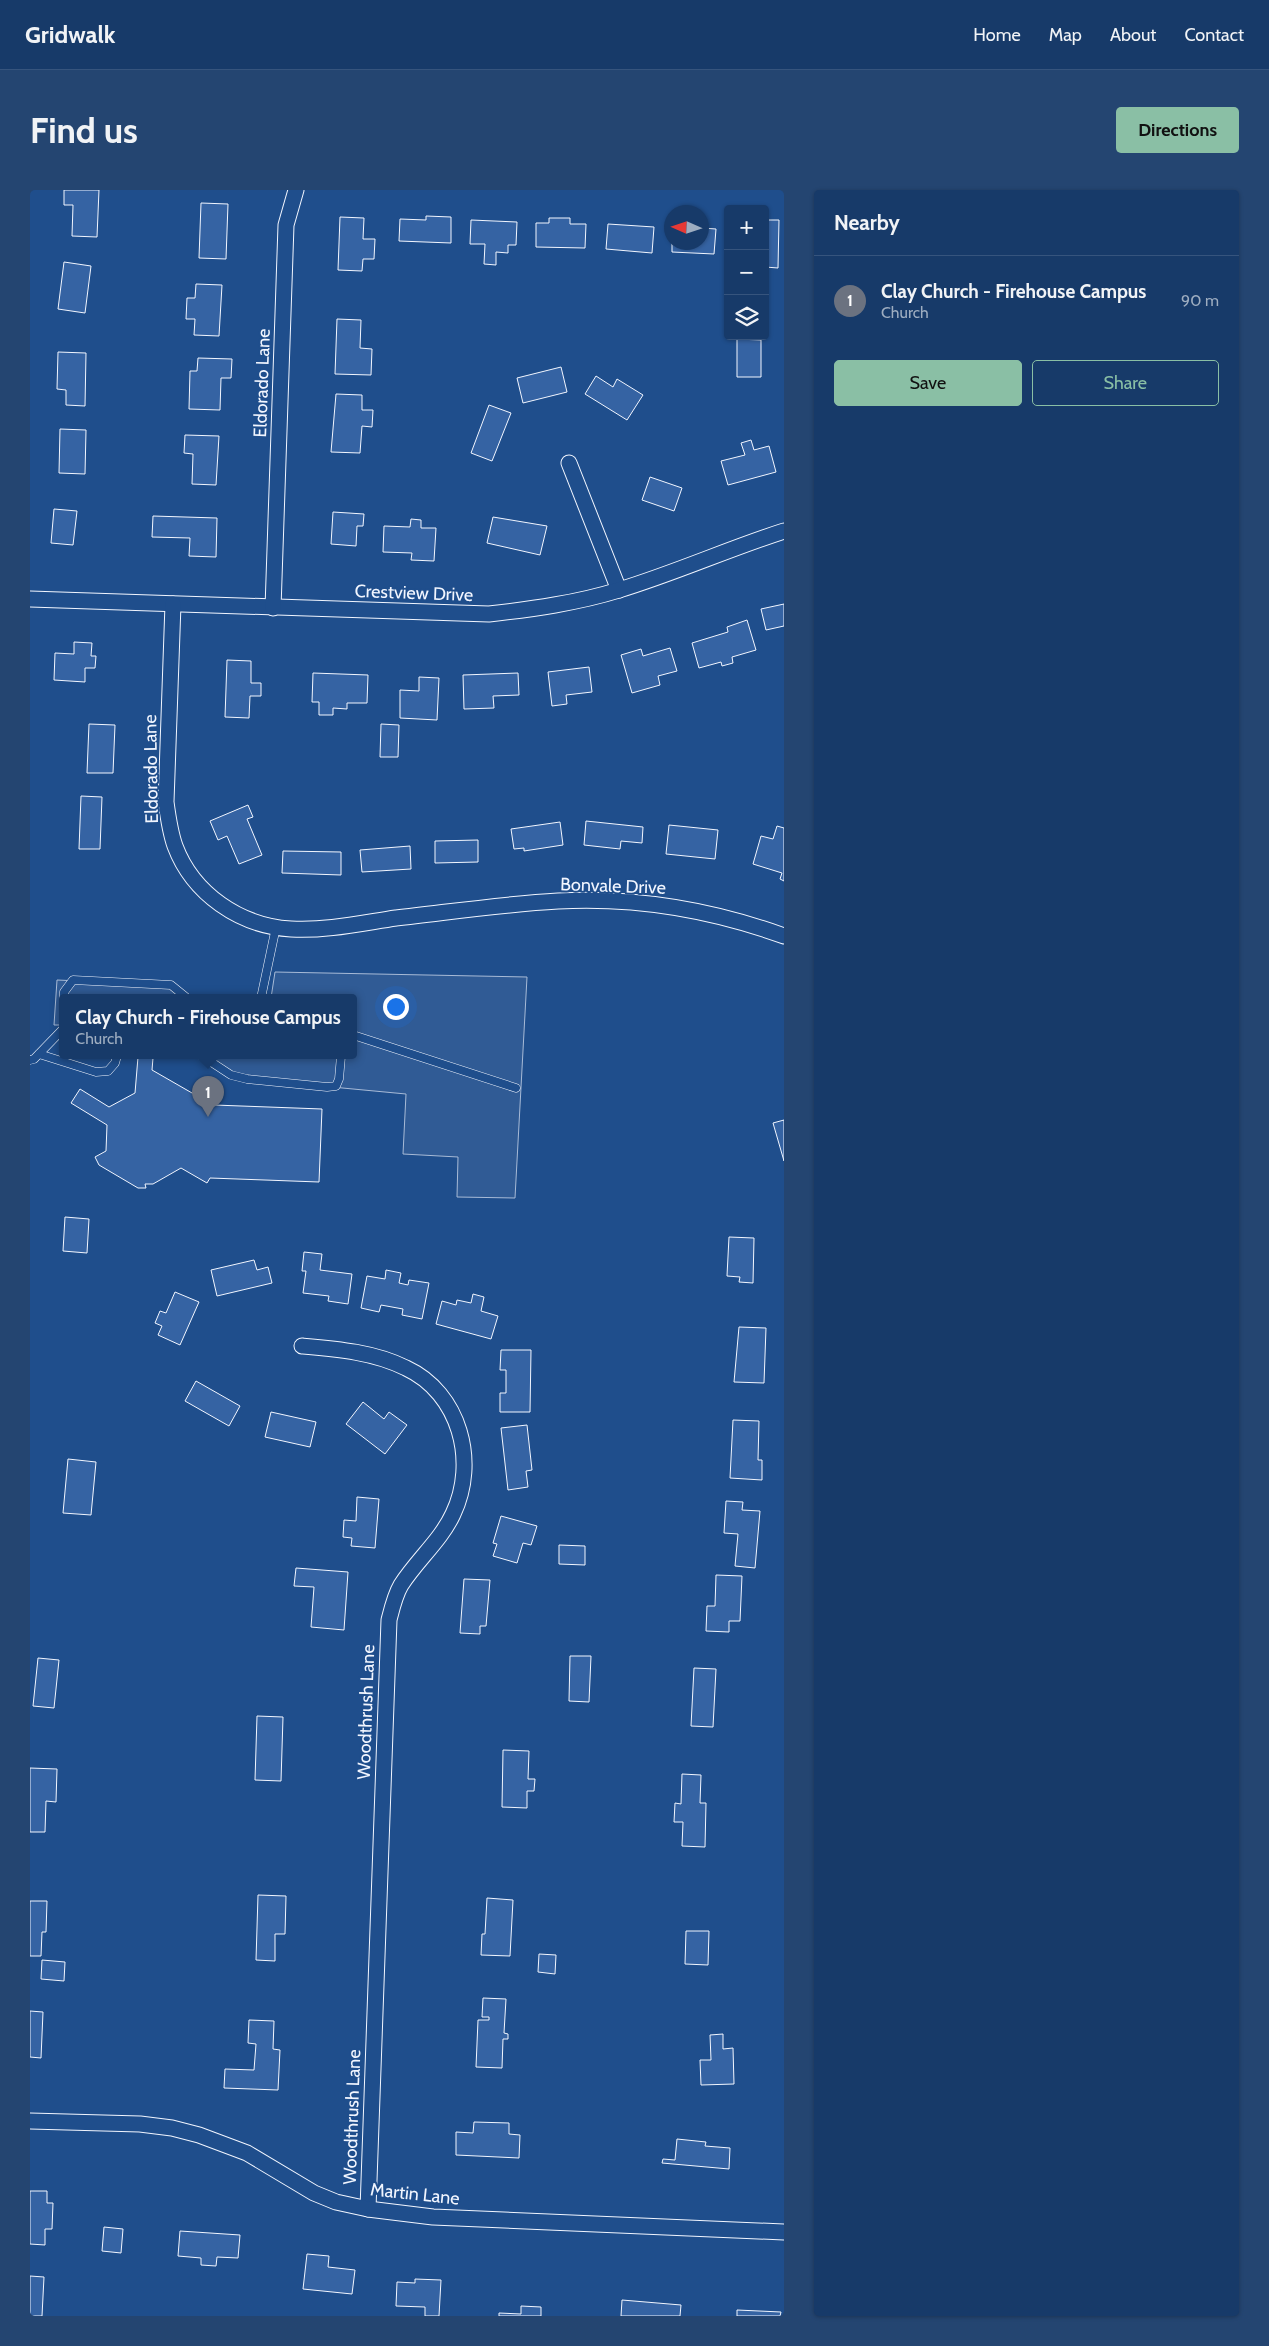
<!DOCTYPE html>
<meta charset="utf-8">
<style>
:root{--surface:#173a69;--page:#244571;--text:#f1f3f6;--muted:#9eadc0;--line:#36547d;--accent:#8abfa5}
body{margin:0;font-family:Cabin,sans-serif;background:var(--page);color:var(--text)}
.controls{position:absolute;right:15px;top:15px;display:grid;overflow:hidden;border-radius:5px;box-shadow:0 1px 4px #0004}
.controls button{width:45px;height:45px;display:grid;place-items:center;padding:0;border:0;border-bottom:1px solid var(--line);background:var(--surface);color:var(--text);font:25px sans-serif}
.compass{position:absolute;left:634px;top:15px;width:45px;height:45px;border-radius:50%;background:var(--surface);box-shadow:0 1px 4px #0004;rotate:273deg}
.you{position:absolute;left:365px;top:816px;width:18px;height:18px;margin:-12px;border:4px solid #fff;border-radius:50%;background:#1a73e8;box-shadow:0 0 0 8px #1a73e833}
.badge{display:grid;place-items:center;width:32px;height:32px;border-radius:50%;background:var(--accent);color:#fff;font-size:16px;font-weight:700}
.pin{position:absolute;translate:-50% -41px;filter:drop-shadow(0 1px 2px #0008)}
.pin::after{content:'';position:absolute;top:26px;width:18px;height:15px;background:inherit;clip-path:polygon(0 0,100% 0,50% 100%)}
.popup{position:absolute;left:29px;top:804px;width:298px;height:65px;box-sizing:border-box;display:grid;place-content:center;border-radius:5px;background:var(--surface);filter:drop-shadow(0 1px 4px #0005);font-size:16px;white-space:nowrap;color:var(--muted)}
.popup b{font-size:19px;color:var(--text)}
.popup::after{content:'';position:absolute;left:50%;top:100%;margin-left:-10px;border:10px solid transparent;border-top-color:var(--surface)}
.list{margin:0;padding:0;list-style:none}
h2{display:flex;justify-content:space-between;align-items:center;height:65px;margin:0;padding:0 20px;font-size:21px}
h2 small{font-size:16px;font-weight:400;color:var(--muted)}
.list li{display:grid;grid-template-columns:32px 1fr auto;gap:15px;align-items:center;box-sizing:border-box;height:90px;padding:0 20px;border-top:1px solid var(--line)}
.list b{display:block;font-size:19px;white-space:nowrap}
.list p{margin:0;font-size:16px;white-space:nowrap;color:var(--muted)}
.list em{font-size:16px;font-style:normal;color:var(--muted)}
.actions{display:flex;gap:10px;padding:15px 20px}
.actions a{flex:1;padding:11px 0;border:1px solid var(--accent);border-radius:5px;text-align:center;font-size:18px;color:var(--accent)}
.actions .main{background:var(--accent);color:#111}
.icon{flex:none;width:28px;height:28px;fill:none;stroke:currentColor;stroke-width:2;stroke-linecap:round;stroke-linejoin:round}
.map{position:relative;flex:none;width:754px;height:2126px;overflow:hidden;border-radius:5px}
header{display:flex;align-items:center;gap:30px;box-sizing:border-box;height:70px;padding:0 25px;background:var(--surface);border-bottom:1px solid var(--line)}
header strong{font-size:24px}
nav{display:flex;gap:28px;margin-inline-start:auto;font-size:18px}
.intro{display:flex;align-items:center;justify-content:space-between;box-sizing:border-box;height:120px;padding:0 30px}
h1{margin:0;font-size:35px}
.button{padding:12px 22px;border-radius:5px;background:var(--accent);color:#111;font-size:18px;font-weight:700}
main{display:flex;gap:30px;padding:0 30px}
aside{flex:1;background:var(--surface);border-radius:5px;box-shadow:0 1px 4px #0004}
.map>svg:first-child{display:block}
.parking{fill:#305b95;stroke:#a8bbd7}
.building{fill:#3563a3;stroke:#f2f6ff}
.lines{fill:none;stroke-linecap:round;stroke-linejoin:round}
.lane-casing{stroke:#f2f6ff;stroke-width:9}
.street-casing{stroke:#f2f6ff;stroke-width:17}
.lane{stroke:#1f4e8c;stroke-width:8}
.street{stroke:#1f4e8c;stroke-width:15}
.labels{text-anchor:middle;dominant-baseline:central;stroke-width:4;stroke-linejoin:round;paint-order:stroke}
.street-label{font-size:18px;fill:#f2f6ff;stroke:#1f4e8c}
</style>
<header>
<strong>Gridwalk</strong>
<nav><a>Home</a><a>Map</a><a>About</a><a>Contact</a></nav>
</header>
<div class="intro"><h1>Find us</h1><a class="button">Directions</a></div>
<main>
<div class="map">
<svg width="754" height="2126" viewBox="0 0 754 2126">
<rect width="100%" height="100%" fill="#1f4e8c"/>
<g class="parking">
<polygon points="245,782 497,787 485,1008 427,1007 428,967 373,964 376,904 217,889 169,866 323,866 323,808 241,808"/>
<polygon points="27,790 141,795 157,808 33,808 33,835 24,835"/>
</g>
<g class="building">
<polygon points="34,0 69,0 67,47 42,46 43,15 34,15"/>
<polygon points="171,13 198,14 196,69 169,68"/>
<polygon points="396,26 421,27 421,53 369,51 370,29 396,30"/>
<polygon points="310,27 334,28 333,49 345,49 344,69 333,69 332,81 308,80"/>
<polygon points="519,28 540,28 540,34 556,34 555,58 506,57 506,33 519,33"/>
<polygon points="441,30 487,32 486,55 478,55 478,63 466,62 466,75 454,74 455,54 440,54"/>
<polygon points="735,30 749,30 748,78 735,77"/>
<polygon points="578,34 624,37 622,63 576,59"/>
<polygon points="672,38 686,39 684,64 642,62 642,52 672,52"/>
<polygon points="34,72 61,76 55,123 28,119"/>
<polygon points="166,94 192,95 189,146 164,145 165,129 156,129 157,108 165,108"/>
<polygon points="307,129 331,130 330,158 342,159 341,185 305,184"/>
<polygon points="707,149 731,150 731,187 707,187"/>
<polygon points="28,162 56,163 55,216 36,215 36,200 27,199"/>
<polygon points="168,168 202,169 201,188 191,188 190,220 159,219 160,181 167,181"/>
<polygon points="531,177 537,202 493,213 487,188"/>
<polygon points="566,186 583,197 587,189 613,205 597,230 555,204"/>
<polygon points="306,204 332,205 332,220 343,220 342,237 332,236 330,263 301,262"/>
<polygon points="459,215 481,223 462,271 441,263"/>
<polygon points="30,239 56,240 55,284 29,283"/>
<polygon points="155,245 189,246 186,295 162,294 163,264 154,263"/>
<polygon points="721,250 724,260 739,256 746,282 698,295 691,271 715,265 711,253"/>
<polygon points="620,287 652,298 644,321 612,310"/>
<polygon points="24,319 47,321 43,355 21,353"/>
<polygon points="303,322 334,324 333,336 327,336 326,356 301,354"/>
<polygon points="123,326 187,328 186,367 159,366 160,348 122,347"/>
<polygon points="463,327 517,336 510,365 457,353"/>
<polygon points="381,329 391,330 391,338 406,338 404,371 381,370 382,363 353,362 354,336 380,337"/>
<polygon points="754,414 754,436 736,440 731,419"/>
<polygon points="717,430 726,460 702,467 703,473 692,476 691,472 669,478 662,453 698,442 697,437"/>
<polygon points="44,452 62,453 61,466 66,466 65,478 55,478 55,492 24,490 25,463 44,464"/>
<polygon points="640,458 647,481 628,486 630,495 602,503 591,465 611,459 613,466"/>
<polygon points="197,470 221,471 221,493 231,493 231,506 220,506 219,528 195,527"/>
<polygon points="559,477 562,502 536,505 537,514 522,516 518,482"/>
<polygon points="283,483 338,485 337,513 317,513 317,519 303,518 303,525 289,525 289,512 282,512"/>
<polygon points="488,483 489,505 463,506 464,518 434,519 433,485"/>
<polygon points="389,487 409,488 407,530 370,528 370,500 389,501"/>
<polygon points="59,534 85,535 83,583 57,583"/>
<polygon points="351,534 369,535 368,567 350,567"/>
<polygon points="51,606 72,607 70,659 49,659"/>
<polygon points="218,615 223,627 217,629 232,665 209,674 197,646 188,650 180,631"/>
<polygon points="556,631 613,637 612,653 591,651 590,659 554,655"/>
<polygon points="530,632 533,655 494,661 494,658 484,659 481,639"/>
<polygon points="639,635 688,640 685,669 636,664"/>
<polygon points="747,636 754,638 754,691 750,689 752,683 723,674 731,646 743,649"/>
<polygon points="448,650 448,672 405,673 405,651"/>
<polygon points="380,656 381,679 332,682 330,660"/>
<polygon points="253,661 311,662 311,685 252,683"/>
<polygon points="108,867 123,868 122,880 169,907 179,902 184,915 292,919 289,992 180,988 177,993 151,978 123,994 115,994 116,998 108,998 69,975 65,967 76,961 77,935 41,913 50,899 79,917 105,903"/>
<polygon points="754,930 754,971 743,933"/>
<polygon points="35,1027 59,1029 57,1063 33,1061"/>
<polygon points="699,1047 724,1048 723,1093 709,1092 710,1087 697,1086"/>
<polygon points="274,1062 292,1064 290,1080 322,1084 318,1114 298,1111 299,1106 273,1103 276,1081 272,1081"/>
<polygon points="224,1070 227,1080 238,1077 242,1093 187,1106 181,1080"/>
<polygon points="356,1080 371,1083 369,1093 378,1095 379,1090 399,1093 392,1129 372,1125 373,1119 351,1115 349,1122 331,1118 337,1086 355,1089"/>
<polygon points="145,1102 169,1112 150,1155 128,1145 132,1136 125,1133 130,1121 136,1123"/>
<polygon points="443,1104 454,1107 451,1121 468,1126 461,1149 406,1134 412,1111 426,1115 427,1110 441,1113"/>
<polygon points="709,1137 736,1138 734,1193 704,1192"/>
<polygon points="471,1160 501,1160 500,1222 470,1222 470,1203 476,1203 476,1180 470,1180"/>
<polygon points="166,1191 210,1216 199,1236 155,1211"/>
<polygon points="333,1212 354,1229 359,1222 377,1235 355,1264 316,1234"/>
<polygon points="241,1222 286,1232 280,1257 235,1247"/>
<polygon points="703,1230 729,1231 728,1270 732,1270 732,1290 700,1288"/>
<polygon points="497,1235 502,1280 496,1281 498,1297 478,1300 471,1238"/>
<polygon points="38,1269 66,1272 61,1325 33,1323"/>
<polygon points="327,1307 349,1309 345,1358 321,1356 322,1348 313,1347 314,1330 326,1331"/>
<polygon points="696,1311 713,1312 712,1320 730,1321 725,1378 705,1376 708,1344 694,1343"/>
<polygon points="471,1326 507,1336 501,1355 493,1353 487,1373 463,1366 467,1354 463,1353"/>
<polygon points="529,1355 555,1356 555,1375 529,1374"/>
<polygon points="266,1378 318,1382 314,1440 281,1437 284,1397 264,1396"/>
<polygon points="686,1385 712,1386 710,1431 699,1431 699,1442 676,1441 677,1416 685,1416"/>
<polygon points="434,1389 460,1390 456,1436 450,1436 450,1444 430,1443"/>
<polygon points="540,1466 561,1466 559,1512 539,1511"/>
<polygon points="8,1468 29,1470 24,1518 3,1516"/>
<polygon points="664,1478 686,1479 683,1537 661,1536"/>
<polygon points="227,1526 253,1527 251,1591 225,1590"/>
<polygon points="473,1560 499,1561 498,1589 505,1589 504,1601 497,1601 497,1618 472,1617"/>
<polygon points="0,1578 27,1579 26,1612 16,1611 15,1642 0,1642"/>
<polygon points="652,1584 671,1585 670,1613 676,1613 675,1657 652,1656 653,1632 644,1632 645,1613 651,1614"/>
<polygon points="228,1705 256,1706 255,1744 245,1744 245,1771 226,1770"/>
<polygon points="457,1708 483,1710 480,1766 451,1765 452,1744 455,1744"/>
<polygon points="0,1711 17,1711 16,1742 12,1742 11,1766 0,1766"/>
<polygon points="656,1741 679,1741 678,1775 655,1774"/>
<polygon points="509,1764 526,1765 525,1784 508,1782"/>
<polygon points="12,1770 35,1772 34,1791 11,1789"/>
<polygon points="453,1808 476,1809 474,1843 478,1844 478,1849 473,1849 472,1878 446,1877 448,1830 459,1830 459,1827 452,1827"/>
<polygon points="0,1821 13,1822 11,1868 0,1867"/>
<polygon points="219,1830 244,1831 243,1859 250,1860 248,1900 194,1898 195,1879 224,1880 226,1854 218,1853"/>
<polygon points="693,1844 693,1859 703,1858 704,1894 671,1895 670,1870 681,1870 680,1845"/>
<polygon points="444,1932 479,1933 479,1944 490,1945 489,1968 426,1965 426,1942 443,1943"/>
<polygon points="647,1949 676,1952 675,1956 700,1958 699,1979 632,1973 633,1969 645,1970"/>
<polygon points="0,2001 17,2001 17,2013 23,2013 22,2039 15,2039 15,2055 0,2054"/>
<polygon points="74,2037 93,2039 91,2063 72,2061"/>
<polygon points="150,2041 210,2045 208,2068 187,2067 186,2076 171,2075 171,2068 148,2066"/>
<polygon points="277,2064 299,2066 298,2077 325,2080 322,2104 273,2099"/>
<polygon points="0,2086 14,2087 12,2126 0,2126"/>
<polygon points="385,2089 411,2090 409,2126 395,2126 395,2117 366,2116 367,2092 385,2093"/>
<polygon points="592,2110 651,2115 650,2126 591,2126"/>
<polygon points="491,2116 511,2117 511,2126 469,2126 469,2123 491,2124"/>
<polygon points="707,2120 751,2122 750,2126 707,2126"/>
</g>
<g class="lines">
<g class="lane-casing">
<g id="lane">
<polyline points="34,808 34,802 43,790 141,795 157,808"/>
<polyline points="231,808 246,737"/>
<polyline points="323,845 486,898"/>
<polyline points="9,864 66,882 78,881 85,873 87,866"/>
<polyline points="172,866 201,885 217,889 297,897 306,896 309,889 311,866"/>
<polyline points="0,870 4,869 33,839"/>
</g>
</g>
<g class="street-casing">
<g id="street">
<polyline points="539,273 589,400"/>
<path d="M 0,409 L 459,424 C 503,419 547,413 589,400 C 645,383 698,359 754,341"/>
<path d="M 143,414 L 136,612 C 138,627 140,642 145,656 C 163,704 210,736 261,739 C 296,741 332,733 366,728 C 420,722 474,714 528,711 C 605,707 682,720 754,746"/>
<polyline points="243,418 256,35 266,0"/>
<path d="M 272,1156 C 307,1159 344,1162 376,1178 C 430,1203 448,1272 423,1324 C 411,1350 387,1370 371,1395 C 365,1405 362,1418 359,1430 L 338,2019"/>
<polyline points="0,1931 110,1934 142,1938 169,1945 217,1963 284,2003 306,2012 338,2019 403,2027 754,2042"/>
</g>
</g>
<use href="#lane" class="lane"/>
<use href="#street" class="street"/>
</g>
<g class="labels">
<g class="street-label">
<text transform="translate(232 193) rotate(-88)">Eldorado Lane</text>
<text transform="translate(384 403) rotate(2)">Crestview Drive</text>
<text transform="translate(121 579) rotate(-91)">Eldorado Lane</text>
<text transform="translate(583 696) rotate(2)">Bonvale Drive</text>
<text transform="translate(336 1522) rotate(-88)">Woodthrush Lane</text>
<text transform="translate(322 1927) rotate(-88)">Woodthrush Lane</text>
<text transform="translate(385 2004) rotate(6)">Martin Lane</text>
</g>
</g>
</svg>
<div class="controls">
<button>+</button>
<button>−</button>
<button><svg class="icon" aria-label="layers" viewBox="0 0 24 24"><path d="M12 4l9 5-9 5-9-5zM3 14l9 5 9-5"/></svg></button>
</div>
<svg class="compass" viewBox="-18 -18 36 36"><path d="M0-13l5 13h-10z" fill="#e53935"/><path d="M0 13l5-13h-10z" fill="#9eadc0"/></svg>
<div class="you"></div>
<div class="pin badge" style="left:178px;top:927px;background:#6b7280">1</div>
<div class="popup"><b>Clay Church - Firehouse Campus</b>Church</div>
</div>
<aside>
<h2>Nearby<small></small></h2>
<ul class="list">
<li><span class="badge" style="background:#6b7280">1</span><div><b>Clay Church - Firehouse Campus</b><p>Church</p></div><em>90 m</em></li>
</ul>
<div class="actions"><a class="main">Save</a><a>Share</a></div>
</aside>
</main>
